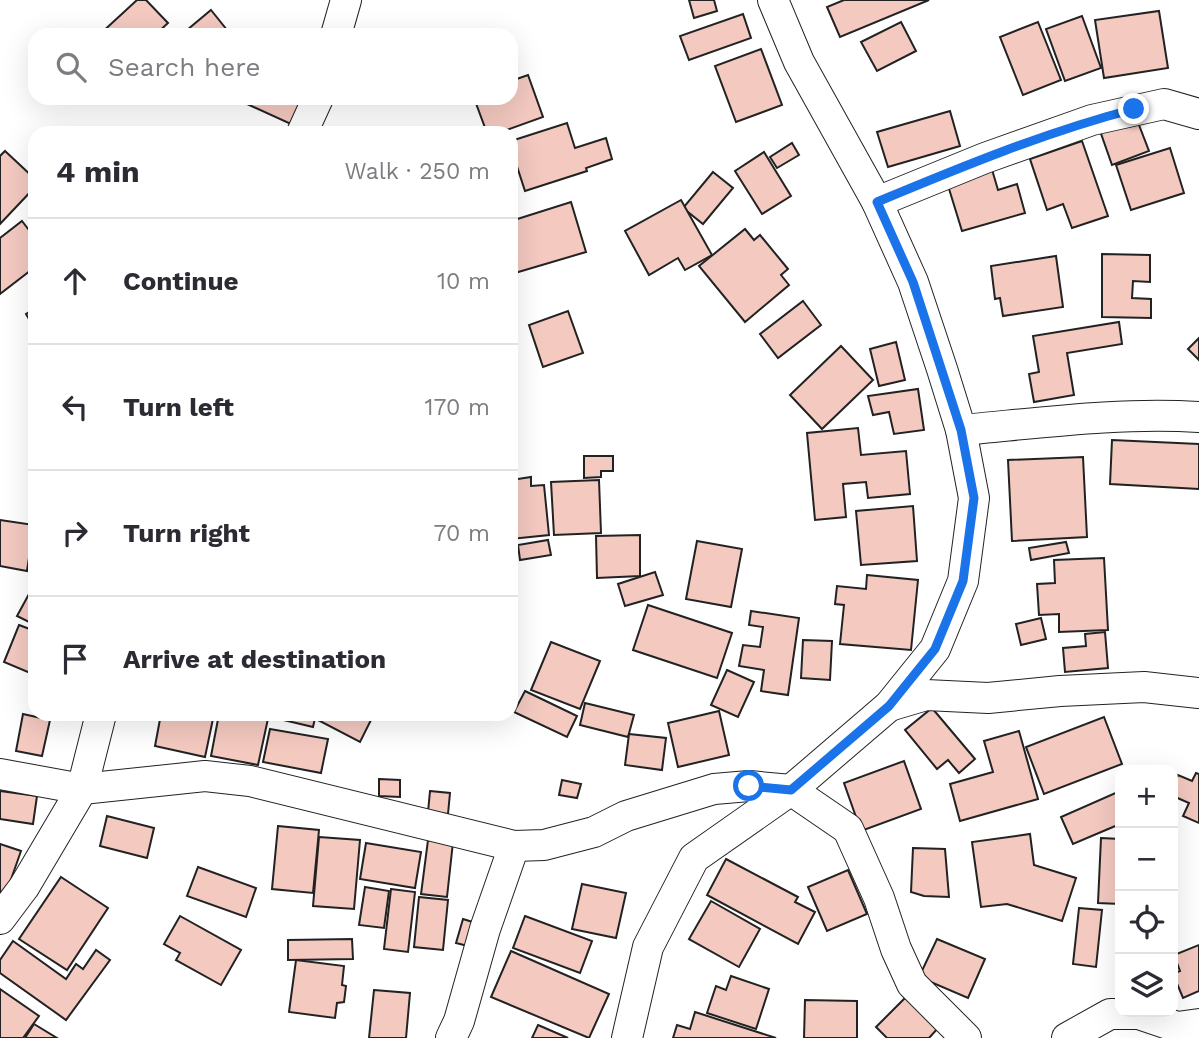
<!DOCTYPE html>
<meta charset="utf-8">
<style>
:root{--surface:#fff;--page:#f7f7f7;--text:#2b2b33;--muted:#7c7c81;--line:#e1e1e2}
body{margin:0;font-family:"Work Sans",sans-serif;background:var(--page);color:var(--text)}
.controls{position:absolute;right:21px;bottom:21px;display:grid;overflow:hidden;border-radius:14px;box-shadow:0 7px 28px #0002}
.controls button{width:63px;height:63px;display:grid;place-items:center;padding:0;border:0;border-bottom:2px solid var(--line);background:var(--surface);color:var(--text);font:35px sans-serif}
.stop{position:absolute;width:21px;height:21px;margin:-16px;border:5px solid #1a73e8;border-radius:50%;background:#fff}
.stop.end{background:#1a73e8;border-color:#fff;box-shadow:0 2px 7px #0008}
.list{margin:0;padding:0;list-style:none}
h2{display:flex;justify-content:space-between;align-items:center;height:91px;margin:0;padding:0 28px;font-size:30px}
h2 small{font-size:23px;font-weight:400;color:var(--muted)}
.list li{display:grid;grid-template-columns:46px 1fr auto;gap:21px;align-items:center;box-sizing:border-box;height:126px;padding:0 28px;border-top:2px solid var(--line)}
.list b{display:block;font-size:26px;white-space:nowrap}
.list em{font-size:23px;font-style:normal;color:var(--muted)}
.icon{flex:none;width:38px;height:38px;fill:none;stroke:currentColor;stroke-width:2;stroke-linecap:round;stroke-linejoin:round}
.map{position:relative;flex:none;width:1199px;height:1038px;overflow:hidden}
.search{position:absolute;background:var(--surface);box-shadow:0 7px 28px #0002;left:28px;top:28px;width:490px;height:77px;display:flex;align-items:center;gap:18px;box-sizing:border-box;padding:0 24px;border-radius:21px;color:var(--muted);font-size:26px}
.panel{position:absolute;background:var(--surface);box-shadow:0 7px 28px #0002;left:28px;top:126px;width:490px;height:595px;border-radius:21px}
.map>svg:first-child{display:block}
.building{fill:#f3c9c0;stroke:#222;stroke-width:2}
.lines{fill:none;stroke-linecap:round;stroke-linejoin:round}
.minor-casing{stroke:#222;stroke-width:32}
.minor{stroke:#fff;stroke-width:30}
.route{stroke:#1a73e8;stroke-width:9}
</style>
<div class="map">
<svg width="1199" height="1038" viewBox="0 0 1199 1038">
<rect width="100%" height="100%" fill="#fff"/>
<g class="building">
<polygon points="137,0 146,0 168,23 155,35 99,35"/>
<polygon points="689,0 714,0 717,11 694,18"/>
<polygon points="844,0 929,0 840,37 827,7"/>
<polygon points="211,10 231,35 181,35"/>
<polygon points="1159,11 1168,68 1104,78 1095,20"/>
<polygon points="743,14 751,38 689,60 680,36"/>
<polygon points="1082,16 1101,68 1065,81 1046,29"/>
<polygon points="901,22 916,51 877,71 861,42"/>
<polygon points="1038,22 1061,80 1023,95 1000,37"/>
<polygon points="761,49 782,105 736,122 715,66"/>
<polygon points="528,75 543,117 498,133 487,133 474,98 511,98 511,81"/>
<polygon points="234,98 305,98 293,125"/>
<polygon points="950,111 960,146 888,167 877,132"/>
<polygon points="1134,112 1149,151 1112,165 1098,125"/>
<polygon points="567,123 575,148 606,138 612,159 586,168 587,171 525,191 511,148 511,141"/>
<polygon points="1082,141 1108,216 1072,228 1063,204 1047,210 1030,159"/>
<polygon points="792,143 799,155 777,168 770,157"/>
<polygon points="1170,148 1184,193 1131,210 1116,165"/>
<polygon points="5,151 35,179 35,187 0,224 0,156"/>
<polygon points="764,152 791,196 762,214 735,171"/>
<polygon points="991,166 998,190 1017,184 1025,213 962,231 946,179"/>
<polygon points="713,172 733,188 703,224 683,208"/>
<polygon points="681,200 712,255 685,270 678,258 649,275 625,231"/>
<polygon points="571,202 586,252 515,273 511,259 511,221"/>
<polygon points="22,221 35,238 35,267 0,294 0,238"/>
<polygon points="745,229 754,240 760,235 788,269 781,275 789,285 745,322 699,266"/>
<polygon points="1102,254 1150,255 1150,282 1133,281 1132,298 1151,299 1151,318 1102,317"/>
<polygon points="1056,256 1063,307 1003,316 1000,298 995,299 991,266"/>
<polygon points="803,301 821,325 778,358 760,334"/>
<polygon points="35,308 35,329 26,314"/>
<polygon points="568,311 583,353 543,367 529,325"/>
<polygon points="1119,322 1122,344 1067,353 1074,395 1034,402 1029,374 1039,372 1033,336"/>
<polygon points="1199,338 1199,360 1188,349"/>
<polygon points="896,342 905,380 879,386 870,349"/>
<polygon points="841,346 873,380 822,429 790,395"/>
<polygon points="918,389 924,430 894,434 889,412 873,415 868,396"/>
<polygon points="858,428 861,455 906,451 910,494 868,498 866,482 843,484 846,517 815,520 807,433"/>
<polygon points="1112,440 1199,444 1199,489 1110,484"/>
<polygon points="584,456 613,456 613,471 601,471 601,477 584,478"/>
<polygon points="1083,457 1087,537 1012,541 1008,460"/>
<polygon points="531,477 531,486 544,485 549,535 511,539 511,480"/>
<polygon points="599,480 601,533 554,535 551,482"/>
<polygon points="913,506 917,561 861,565 856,511"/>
<polygon points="0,520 34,525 27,571 0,566"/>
<polygon points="640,535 640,576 597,578 596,536"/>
<polygon points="548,540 551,555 520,560 518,545"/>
<polygon points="697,541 742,549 731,607 686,599"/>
<polygon points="1066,542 1069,553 1031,560 1029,548"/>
<polygon points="1104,558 1108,630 1059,632 1059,614 1039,615 1037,584 1055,583 1054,560"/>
<polygon points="655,572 663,595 625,606 618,584"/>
<polygon points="867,575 918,580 911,650 840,644 844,605 835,604 837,586 866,589"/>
<polygon points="35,583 35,625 17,616"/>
<polygon points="648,605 732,633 717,678 633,650"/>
<polygon points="751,611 799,618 788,695 761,691 764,670 739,666 743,645 760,647 763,627 749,625"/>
<polygon points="1041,618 1046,639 1021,645 1016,624"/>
<polygon points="19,625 35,631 33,647 35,648 35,675 4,662"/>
<polygon points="1105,632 1108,668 1065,672 1063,648 1086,646 1085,634"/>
<polygon points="803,640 832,641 830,680 801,678"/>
<polygon points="551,642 600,661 580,709 531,690"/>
<polygon points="727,670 754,682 738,717 711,705"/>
<polygon points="525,691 577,716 567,737 514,712"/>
<polygon points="585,703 634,715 628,737 580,725"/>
<polygon points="932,708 975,759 959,773 948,760 937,769 905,730"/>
<polygon points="719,711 729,755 678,767 668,723"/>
<polygon points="23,714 50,720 42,756 16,751"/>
<polygon points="161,714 214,714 205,757 155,746"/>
<polygon points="219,714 269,714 258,765 211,756"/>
<polygon points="272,714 316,714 313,727 271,717"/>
<polygon points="318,714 374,714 360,742 316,719"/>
<polygon points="1104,717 1122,764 1044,794 1026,747"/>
<polygon points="270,729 328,739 321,773 263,762"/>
<polygon points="1019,731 1038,799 960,821 950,784 993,772 984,741"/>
<polygon points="629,734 666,738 662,770 625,765"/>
<polygon points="904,761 921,809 861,831 844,783"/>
<polygon points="1196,773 1199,774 1199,823 1183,816 1189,803 1173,796 1173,786 1178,775 1192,781"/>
<polygon points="379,779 400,780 400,797 379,796"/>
<polygon points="562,780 581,784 577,798 559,795"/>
<polygon points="0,791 37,796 33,824 0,819"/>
<polygon points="430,791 450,793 448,814 428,812"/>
<polygon points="1120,791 1120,824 1073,844 1061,817"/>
<polygon points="107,816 154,828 147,858 100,846"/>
<polygon points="278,826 319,830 313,893 272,889"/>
<polygon points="1030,834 1034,865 1076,878 1062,921 1007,904 981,907 972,842"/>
<polygon points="319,837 360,840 354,909 313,906"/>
<polygon points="1101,838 1120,839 1120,904 1098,903"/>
<polygon points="428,840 453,842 447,897 421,894"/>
<polygon points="366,843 421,852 415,888 360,879"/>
<polygon points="0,844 21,851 3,902 0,901"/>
<polygon points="913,848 945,849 949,897 924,896 911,892"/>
<polygon points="726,859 798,897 795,902 815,912 798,944 707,895"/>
<polygon points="198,867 256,888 246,917 187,896"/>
<polygon points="848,870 867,914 827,931 808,887"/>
<polygon points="61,877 108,908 67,970 19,939"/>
<polygon points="582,884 626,893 616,938 572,929"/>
<polygon points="365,887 389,891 384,928 359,925"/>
<polygon points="391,889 415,892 408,952 384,949"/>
<polygon points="419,897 448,900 443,950 414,947"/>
<polygon points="711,901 760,929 739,967 689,939"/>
<polygon points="1079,908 1102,910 1096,967 1073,964"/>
<polygon points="180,916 241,950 221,985 176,960 180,953 164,944"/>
<polygon points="525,916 592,941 580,973 513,948"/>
<polygon points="463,919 479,924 472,947 456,943"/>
<polygon points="352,939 353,959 288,960 288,940"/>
<polygon points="937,939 985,959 968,998 919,977"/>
<polygon points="13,941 66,979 76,964 83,969 96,950 110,960 66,1020 0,973 0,960"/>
<polygon points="1199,945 1199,991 1183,998 1173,974 1180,971 1174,955"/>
<polygon points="511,951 609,994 589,1038 491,997"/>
<polygon points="296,960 344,966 342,985 346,986 344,1002 337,1003 335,1018 289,1012"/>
<polygon points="731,976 769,989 756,1029 707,1013 716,986 726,990"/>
<polygon points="0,989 39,1016 23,1038 0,1038"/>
<polygon points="374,990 410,993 406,1038 369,1038"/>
<polygon points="907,996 939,1027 929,1038 887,1038 876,1027"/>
<polygon points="805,1000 857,1001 857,1038 804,1038"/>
<polygon points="695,1012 776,1038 673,1038 677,1025 690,1029"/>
<polygon points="34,1024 57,1038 25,1038"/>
<polygon points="538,1025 568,1038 532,1038"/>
</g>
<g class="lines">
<g class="minor-casing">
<g id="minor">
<polyline points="336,35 346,0"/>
<polyline points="302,133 318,98"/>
<polyline points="877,202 985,158 1092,120 1164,104 1199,114"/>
<path d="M 961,430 C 1040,423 1120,412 1199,417"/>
<polyline points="889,706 926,695 988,698 1060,691 1144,687 1199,693"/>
<polyline points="0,774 82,789 205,776 250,781 514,846 544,845 594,832 626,816 714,789 749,786 791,790 848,829 879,898 896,949 912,984 966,1038"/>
<polyline points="0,919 24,887 82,789 101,714"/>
<polyline points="451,1038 459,1021 485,929 514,846"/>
<polyline points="627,1038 648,947 694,858 791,790 889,706 935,649 963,581 974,498 961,430 942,369 913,282 877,202 799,62 773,0"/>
<polyline points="1067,1038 1110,1014 1139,1014 1177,1027 1199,1024"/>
</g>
</g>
<use href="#minor" class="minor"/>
</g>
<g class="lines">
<path class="route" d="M 749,786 L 791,790 L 889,706 L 935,649 L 963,581 L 974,498 L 961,430 L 913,282 L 877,202 C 961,167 1046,132 1134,109"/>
</g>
</svg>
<div class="controls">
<button>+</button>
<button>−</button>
<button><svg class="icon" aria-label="locate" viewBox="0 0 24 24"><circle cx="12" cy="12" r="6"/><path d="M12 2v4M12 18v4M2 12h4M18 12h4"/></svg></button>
<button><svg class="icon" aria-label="layers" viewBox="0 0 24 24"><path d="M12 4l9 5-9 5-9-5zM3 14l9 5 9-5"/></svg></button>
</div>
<div class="stop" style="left:749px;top:786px"></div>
<div class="stop end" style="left:1134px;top:109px"></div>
<div class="search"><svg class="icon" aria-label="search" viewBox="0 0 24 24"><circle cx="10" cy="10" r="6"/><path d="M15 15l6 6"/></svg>Search here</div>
<section class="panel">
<h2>4 min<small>Walk · 250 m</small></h2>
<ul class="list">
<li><svg class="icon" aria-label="ahead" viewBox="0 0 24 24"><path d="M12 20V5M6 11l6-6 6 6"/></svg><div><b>Continue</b></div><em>10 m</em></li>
<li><svg class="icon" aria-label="left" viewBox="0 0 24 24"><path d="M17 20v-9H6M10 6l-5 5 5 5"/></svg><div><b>Turn left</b></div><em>170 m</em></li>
<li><svg class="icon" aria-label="right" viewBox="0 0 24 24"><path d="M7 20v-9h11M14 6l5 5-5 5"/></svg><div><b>Turn right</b></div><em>70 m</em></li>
<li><svg class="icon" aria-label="arrive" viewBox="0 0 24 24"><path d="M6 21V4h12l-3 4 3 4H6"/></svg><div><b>Arrive at destination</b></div></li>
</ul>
</section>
</div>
